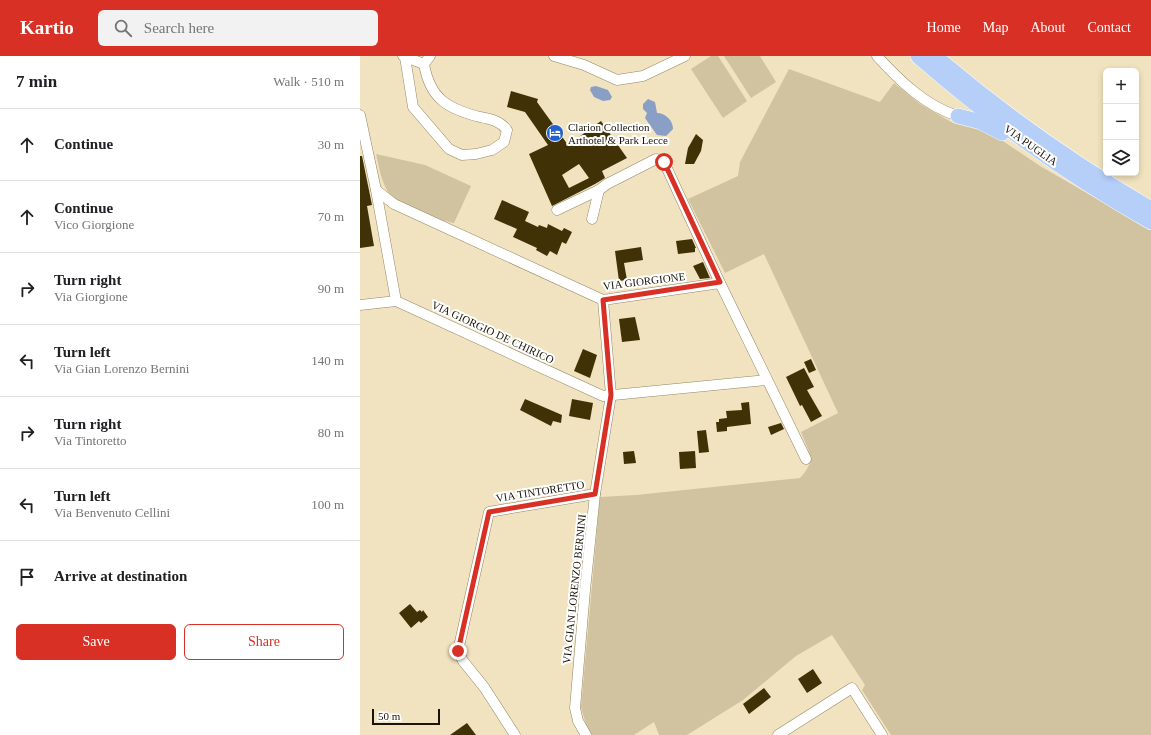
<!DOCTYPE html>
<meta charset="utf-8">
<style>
:root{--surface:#fff;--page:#f2f2f2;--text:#202124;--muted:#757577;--line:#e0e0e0;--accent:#d93025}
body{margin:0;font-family:Georgia,serif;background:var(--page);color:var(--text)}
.controls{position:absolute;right:12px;top:12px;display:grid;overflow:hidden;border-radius:6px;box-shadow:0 2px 6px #0003}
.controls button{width:36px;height:36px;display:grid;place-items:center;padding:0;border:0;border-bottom:1px solid var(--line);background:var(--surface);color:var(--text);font:20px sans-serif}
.scale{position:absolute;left:12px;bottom:10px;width:68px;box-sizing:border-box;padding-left:4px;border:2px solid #191407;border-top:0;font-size:11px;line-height:14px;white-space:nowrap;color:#191407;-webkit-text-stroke:3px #fff;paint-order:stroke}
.stop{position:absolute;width:12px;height:12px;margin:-9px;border:3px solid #d93025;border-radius:50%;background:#fff}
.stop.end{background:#d93025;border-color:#fff;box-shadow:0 1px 4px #0008}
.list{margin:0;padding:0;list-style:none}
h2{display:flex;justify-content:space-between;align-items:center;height:52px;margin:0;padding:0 16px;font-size:17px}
h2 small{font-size:13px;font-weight:400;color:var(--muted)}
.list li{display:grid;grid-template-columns:26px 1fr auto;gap:12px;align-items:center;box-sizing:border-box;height:72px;padding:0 16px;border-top:1px solid var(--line)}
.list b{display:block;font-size:15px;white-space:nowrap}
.list p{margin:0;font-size:13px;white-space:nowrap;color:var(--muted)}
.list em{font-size:13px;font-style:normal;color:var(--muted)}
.actions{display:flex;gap:8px;padding:12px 16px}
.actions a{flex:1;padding:9px 0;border:1px solid var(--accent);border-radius:6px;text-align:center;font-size:14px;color:var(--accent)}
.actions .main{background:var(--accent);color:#fff}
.icon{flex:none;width:22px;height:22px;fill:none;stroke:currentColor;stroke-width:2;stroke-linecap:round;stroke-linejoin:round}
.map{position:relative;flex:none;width:791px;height:679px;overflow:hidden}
header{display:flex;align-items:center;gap:24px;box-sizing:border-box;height:56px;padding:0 20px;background:var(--accent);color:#fff}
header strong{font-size:19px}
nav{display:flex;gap:22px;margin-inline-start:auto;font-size:14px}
.search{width:280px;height:36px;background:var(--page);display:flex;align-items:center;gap:10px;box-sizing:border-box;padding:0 14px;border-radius:6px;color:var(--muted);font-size:15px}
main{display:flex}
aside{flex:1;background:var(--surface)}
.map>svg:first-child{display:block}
.green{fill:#d1c39f}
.water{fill:#899fc5}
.building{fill:#403206;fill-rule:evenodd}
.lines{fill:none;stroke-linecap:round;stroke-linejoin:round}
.minor-casing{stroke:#938665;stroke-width:11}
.highway-casing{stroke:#fff;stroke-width:16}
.minor{stroke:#fff;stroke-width:10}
.highway{stroke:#b6cff9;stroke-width:15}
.route{stroke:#d93025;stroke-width:5}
.labels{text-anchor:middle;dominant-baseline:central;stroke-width:4;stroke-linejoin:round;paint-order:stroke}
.poi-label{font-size:11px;fill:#191407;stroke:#fff;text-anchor:start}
.street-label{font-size:11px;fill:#191407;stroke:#fff}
</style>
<header>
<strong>Kartio</strong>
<div class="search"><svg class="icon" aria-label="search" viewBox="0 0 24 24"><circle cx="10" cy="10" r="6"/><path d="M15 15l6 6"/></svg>Search here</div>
<nav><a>Home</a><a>Map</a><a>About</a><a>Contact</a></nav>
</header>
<main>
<aside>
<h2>7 min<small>Walk · 510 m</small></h2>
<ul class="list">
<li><svg class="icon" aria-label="ahead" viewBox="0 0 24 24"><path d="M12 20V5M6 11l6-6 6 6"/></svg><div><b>Continue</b></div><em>30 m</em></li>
<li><svg class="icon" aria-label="ahead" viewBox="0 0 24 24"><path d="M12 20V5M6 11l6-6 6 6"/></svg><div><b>Continue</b><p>Vico Giorgione</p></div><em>70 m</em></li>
<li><svg class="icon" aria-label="right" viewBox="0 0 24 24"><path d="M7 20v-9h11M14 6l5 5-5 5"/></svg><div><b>Turn right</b><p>Via Giorgione</p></div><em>90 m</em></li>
<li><svg class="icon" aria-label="left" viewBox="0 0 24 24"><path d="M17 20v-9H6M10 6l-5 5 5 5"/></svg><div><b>Turn left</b><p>Via Gian Lorenzo Bernini</p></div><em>140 m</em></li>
<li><svg class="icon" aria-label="right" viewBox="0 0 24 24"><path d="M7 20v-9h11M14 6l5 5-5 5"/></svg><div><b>Turn right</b><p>Via Tintoretto</p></div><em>80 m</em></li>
<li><svg class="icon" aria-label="left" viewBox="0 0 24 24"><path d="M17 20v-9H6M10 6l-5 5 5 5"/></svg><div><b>Turn left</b><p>Via Benvenuto Cellini</p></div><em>100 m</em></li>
<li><svg class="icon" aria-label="arrive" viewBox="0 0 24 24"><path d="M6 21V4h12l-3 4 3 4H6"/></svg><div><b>Arrive at destination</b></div></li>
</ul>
<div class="actions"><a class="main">Save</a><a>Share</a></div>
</aside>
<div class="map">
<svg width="791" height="679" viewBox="0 0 791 679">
<rect width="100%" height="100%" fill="#f1e3bf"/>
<g class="green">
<polygon points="351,0 358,0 387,45 363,62 331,13"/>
<polygon points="364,0 400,0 416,26 391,42"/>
<path d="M 429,13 L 520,46 L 534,27 L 560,48 L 593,67 L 625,73 L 680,110 L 791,174 L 791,679 L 531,679 L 502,634 L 505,629 L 472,579 L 436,600 L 383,644 L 327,679 L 299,679 L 294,666 L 274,679 L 232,679 L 227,672 L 221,651 L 240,441 L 276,439 L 440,422 C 457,404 449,397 441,376 L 478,357 L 404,198 L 365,217 L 328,143 L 378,120 L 380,106 Z"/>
<path d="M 16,98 L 65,109 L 111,130 L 94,167 C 80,165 35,148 28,136 C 21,124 19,111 16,98 Z"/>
</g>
<g class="water">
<polygon points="236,30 248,34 252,41 250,44 243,45 234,41 230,34 231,31"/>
<path d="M 288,43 L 295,46 L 297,57 C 305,57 313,64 313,73 L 306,80 L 297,79 L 285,62 L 287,57 L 283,53 L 283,48 Z"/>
</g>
<g class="building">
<path d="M 151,35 L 178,43 L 177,46 L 208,89 L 241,65 L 267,102 L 242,115 L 245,122 L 235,128 L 192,150 L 169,98 L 188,89 L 165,56 L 147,51 ZM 219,108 L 229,122 L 209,132 L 202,119 Z"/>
<polygon points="336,78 343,84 341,95 334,108 325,108 328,92"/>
<polygon points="0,100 2,100 12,149 7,150 14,190 0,192"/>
<polygon points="142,144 169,156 165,165 178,171 179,169 187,172 188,168 202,175 204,172 212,176 206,188 202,186 197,199 190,195 187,200 176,194 177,192 153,181 157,173 134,163"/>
<polygon points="332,183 336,192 335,192 335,196 318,198 316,185"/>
<polygon points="281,191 283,204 264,207 267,224 259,225 255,195"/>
<polygon points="343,206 350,222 340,223 333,210"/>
<polygon points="275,261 280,284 262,286 259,263"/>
<polygon points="223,293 237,299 230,322 214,315"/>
<polygon points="451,303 456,314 449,317 444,306"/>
<polygon points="444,312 454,331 447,334 462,360 451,366 442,349 440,350 426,321"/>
<polygon points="165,343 202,359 201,367 193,365 191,370 160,354"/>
<polygon points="212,343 233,347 230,364 209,360"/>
<polygon points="389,346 391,368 367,371 367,375 357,376 356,366 359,366 359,363 367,362 366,355 382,354 381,347"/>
<polygon points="421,367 424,373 411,379 408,371"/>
<polygon points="346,374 349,396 339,397 337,375"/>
<polygon points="274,395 276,407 264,408 263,396"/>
<polygon points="335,395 336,412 320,413 319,396"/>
<polygon points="50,548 57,556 60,554 62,556 63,554 68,561 61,567 59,565 51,572 39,557"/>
<polygon points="453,613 462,627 447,637 438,623"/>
<polygon points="404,632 411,641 389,658 383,648"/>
<polygon points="107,667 116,679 90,679"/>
</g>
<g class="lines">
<g class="minor-casing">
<g id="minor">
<polyline points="43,0 64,8"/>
<polyline points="194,0 224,9 257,24 283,20 325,0"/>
<path d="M 517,0 C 539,24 565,50 598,60"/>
<path d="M 45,1 L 53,51 L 89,93 L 102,99 L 116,98 L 132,94 L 144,86 L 147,74 C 140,65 131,63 120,61 C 88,53 70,43 64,8 L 70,0"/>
<polyline points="0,59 16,134 36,245 243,340 407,324"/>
<polyline points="16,134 34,148 243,244 360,227 446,403"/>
<polyline points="197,154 239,134"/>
<polyline points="232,163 239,134 247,128 296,103 304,106 360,227"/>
<polyline points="0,249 36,245"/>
<polyline points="155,679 124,631 103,605 98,595 129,456 235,438"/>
<polyline points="226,679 218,665 215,652 225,534 235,438 251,339 243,244"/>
<polyline points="418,679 492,632 522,679"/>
</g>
</g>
<g class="highway-casing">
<g id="highway">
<path d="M 558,0 C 630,63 708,119 791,166"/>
<path d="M 575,0 C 643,58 714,108 791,153"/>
<polyline points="598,60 621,66 642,77"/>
</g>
</g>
<use href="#minor" class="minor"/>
<use href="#highway" class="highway"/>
</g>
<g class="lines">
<polyline class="route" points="98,595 129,456 235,438 251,339 243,244 360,226 304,106"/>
</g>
<defs>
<g id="hotel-disc" transform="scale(0.9)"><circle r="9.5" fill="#2260cd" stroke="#fff"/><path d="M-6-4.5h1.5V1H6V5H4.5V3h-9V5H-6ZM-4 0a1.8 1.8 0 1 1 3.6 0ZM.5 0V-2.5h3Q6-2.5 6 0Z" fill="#fff"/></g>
</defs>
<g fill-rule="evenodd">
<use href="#hotel-disc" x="195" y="77"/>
</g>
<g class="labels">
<g class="poi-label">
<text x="208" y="71">Clarion Collection<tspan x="208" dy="13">Arthotel &amp; Park Lecce</tspan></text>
</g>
<g class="street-label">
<text transform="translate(671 89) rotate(35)">VIA PUGLIA</text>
<text transform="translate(284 225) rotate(-7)">VIA GIORGIONE</text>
<text transform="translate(133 276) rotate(25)">VIA GIORGIO DE CHIRICO</text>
<text transform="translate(180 435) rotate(-9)">VIA TINTORETTO</text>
<text transform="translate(214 533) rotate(-84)">VIA GIAN LORENZO BERNINI</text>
</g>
</g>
</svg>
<div class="controls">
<button>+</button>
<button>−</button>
<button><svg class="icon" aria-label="layers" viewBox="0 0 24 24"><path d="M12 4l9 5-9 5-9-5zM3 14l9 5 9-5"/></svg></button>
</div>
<div class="scale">50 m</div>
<div class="stop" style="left:304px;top:106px"></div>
<div class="stop end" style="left:98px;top:595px"></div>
</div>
</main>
